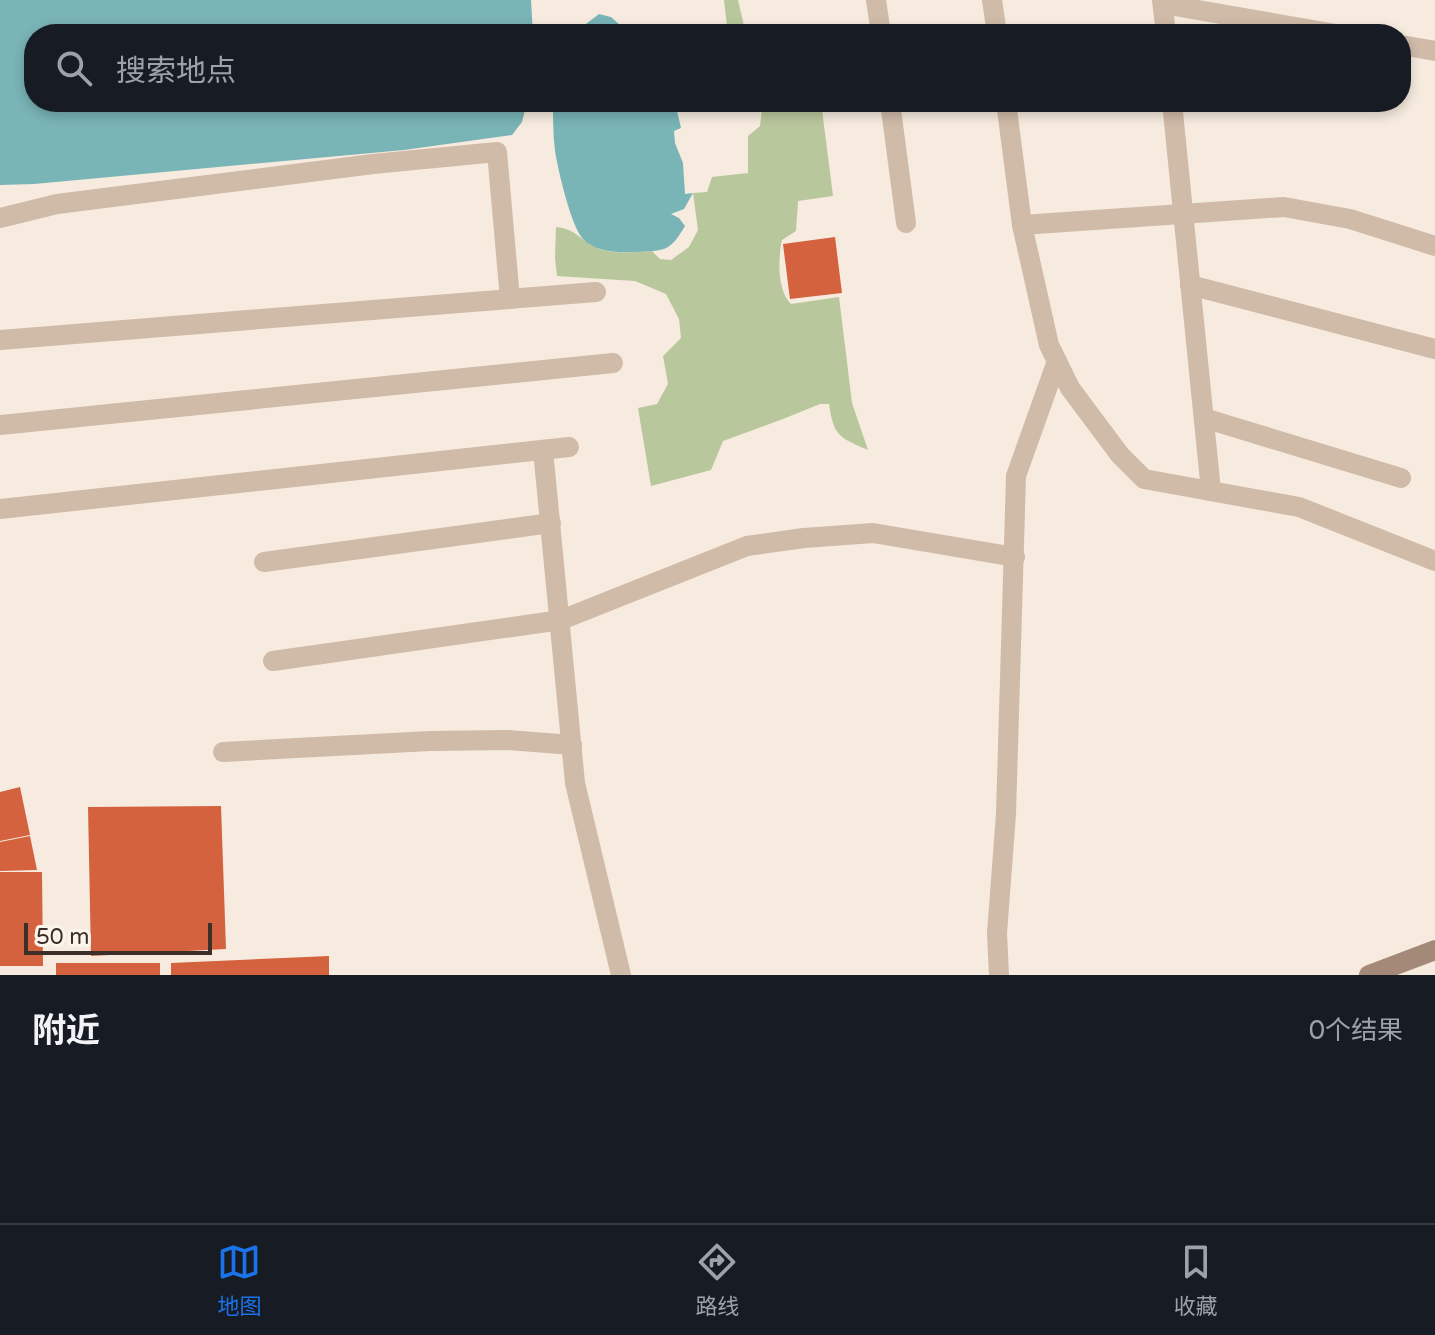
<!DOCTYPE html>
<html lang="zh">
<meta charset="utf-8">
<style>
:root{--surface:#171b24;--page:#20242c;--text:#f1f3f6;--muted:#9ea1a6;--line:#363941;--accent:#1a73e8}
body{margin:0;font-family:"Varela Round","Noto Sans SC",sans-serif;background:var(--page);color:var(--text)}
.scale{position:absolute;left:24px;bottom:20px;width:188px;box-sizing:border-box;padding-left:8px;border:4px solid #3c2f29;border-top:0;font-size:22px;line-height:28px;white-space:nowrap;color:#3c2f29;-webkit-text-stroke:6px #fcf5ec;paint-order:stroke}
.list{margin:0;padding:0;list-style:none}
h2{display:flex;justify-content:space-between;align-items:center;height:104px;margin:0;padding:0 32px;font-size:34px}
h2 small{font-size:26px;font-weight:400;color:var(--muted)}
.icon{flex:none;width:44px;height:44px;fill:none;stroke:currentColor;stroke-width:2;stroke-linecap:round;stroke-linejoin:round}
.map{position:relative;flex:none;width:1435px;height:975px;overflow:hidden}
.search{position:absolute;background:var(--surface);box-shadow:0 4px 12px #0003;left:24px;right:24px;top:24px;height:88px;display:flex;align-items:center;gap:20px;box-sizing:border-box;padding:0 28px;border-radius:32px;color:var(--muted);font-size:30px}
.sheet{height:248px;background:var(--surface)}
nav{display:flex;justify-content:space-around;align-items:center;box-sizing:border-box;height:112px;border-top:2px solid var(--line);background:var(--surface);font-size:22px;color:var(--muted)}
nav a{display:grid;justify-items:center;gap:4px}
nav .on{color:var(--accent)}
.map>svg:first-child{display:block}
.green{fill:#b9c79c}
.water{fill:#79b4b7}
.building{fill:#d4623e}
.lines{fill:none;stroke-linecap:round;stroke-linejoin:round}
.street{stroke:#d0baa8;stroke-width:20}
.secondary{stroke:#a48979;stroke-width:20}
</style>
<div class="map">
<svg width="1435" height="975" viewBox="0 0 1435 975">
<rect width="100%" height="100%" fill="#f6ebde"/>
<g class="green">
<polygon points="724,0 738,0 746,34 728,34"/>
<path d="M 763,102 L 821,102 L 833,196 L 798,201 L 796,231 L 782,240 C 778,258 777,291 791,304 L 839,297 L 852,403 L 868,450 C 839,437 834,437 829,404 L 820,404 L 783,419 L 723,441 L 711,470 L 651,486 L 638,408 L 657,404 L 668,384 L 663,356 L 681,338 L 679,319 L 666,294 L 635,281 L 557,276 L 555,258 L 556,227 C 576,229 579,239 595,247 C 609,255 636,252 652,251 L 660,259 L 671,260 L 689,247 L 698,230 L 693,193 L 707,192 L 712,177 L 748,173 L 748,136 L 760,126 Z"/>
</g>
<g class="water">
<polygon points="0,0 531,0 533,34 34,34 34,102 527,102 522,122 512,135 404,150 34,184 0,185"/>
<polygon points="599,14 611,17 630,34 573,34"/>
<path d="M 553,102 L 675,102 L 681,128 L 674,131 L 675,143 L 683,163 L 685,194 L 693,193 L 684,209 L 671,214 L 679,218 L 685,226 C 669,253 665,250 635,252 C 619,253 595,252 583,239 C 571,226 558,170 555,151 C 553,135 553,118 553,102 Z"/>
</g>
<g class="building">
<polygon points="835,237 842,293 790,299 783,244"/>
<polygon points="20,787 30,835 0,841 0,792"/>
<polygon points="221,806 226,949 91,956 88,807"/>
<polygon points="30,836 37,870 0,871 0,842"/>
<polygon points="0,872 42,872 43,966 0,966"/>
<polygon points="329,956 329,975 171,975 171,963"/>
<rect x="56" y="963" width="104" height="12"/>
</g>
<g class="lines">
<g class="street">
<polyline points="876,0 881,34"/>
<polyline points="992,0 997,34"/>
<polyline points="1162,0 1166,34"/>
<polyline points="1163,4 1336,34"/>
<polyline points="1401,45 1435,51"/>
<polyline points="890,102 906,223"/>
<polyline points="1006,102 1022,225 1049,345 1070,388 1120,455 1144,479 1299,507 1435,561"/>
<polyline points="1172,102 1211,491"/>
<polyline points="0,218 57,204 373,164 497,152 510,299"/>
<polyline points="1022,225 1284,207 1350,219 1435,246"/>
<polyline points="1190,285 1435,349"/>
<polyline points="0,340 596,292"/>
<polyline points="1204,418 1401,478"/>
<polyline points="0,425 613,363"/>
<polyline points="543,450 575,783 621,975"/>
<polyline points="0,509 569,447"/>
<polyline points="264,562 551,523"/>
<polyline points="273,661 561,620 747,546 804,538 873,533 1015,557"/>
<polyline points="223,752 430,741 507,740 572,745"/>
<polyline points="999,975 997,933 1006,814 1016,476 1057,361"/>
</g>
<polyline class="secondary" points="1369,975 1435,950"/>
</g>
</svg>
<div class="scale">50 m</div>
<div class="search"><svg class="icon" aria-label="search" viewBox="0 0 24 24"><circle cx="10" cy="10" r="6"/><path d="M15 15l6 6"/></svg>搜索地点</div>
</div>
<section class="sheet">
<h2>附近<small>0个结果</small></h2>
<ul class="list">
</ul>
</section>
<nav>
<a class="on"><svg class="icon" aria-label="map" viewBox="0 0 24 24"><path d="M3 6l6-2 6 2 6-2v14l-6 2-6-2-6 2zM9 4v14M15 6v14"/></svg>地图</a>
<a><svg class="icon" aria-label="directions" viewBox="0 0 24 24"><path d="M12 3l9 9-9 9-9-9zM9 14v-3h6M13 9l2 2-2 2"/></svg>路线</a>
<a><svg class="icon" aria-label="saved" viewBox="0 0 24 24"><path d="M7 4h10v16l-5-4-5 4z"/></svg>收藏</a>
</nav>
